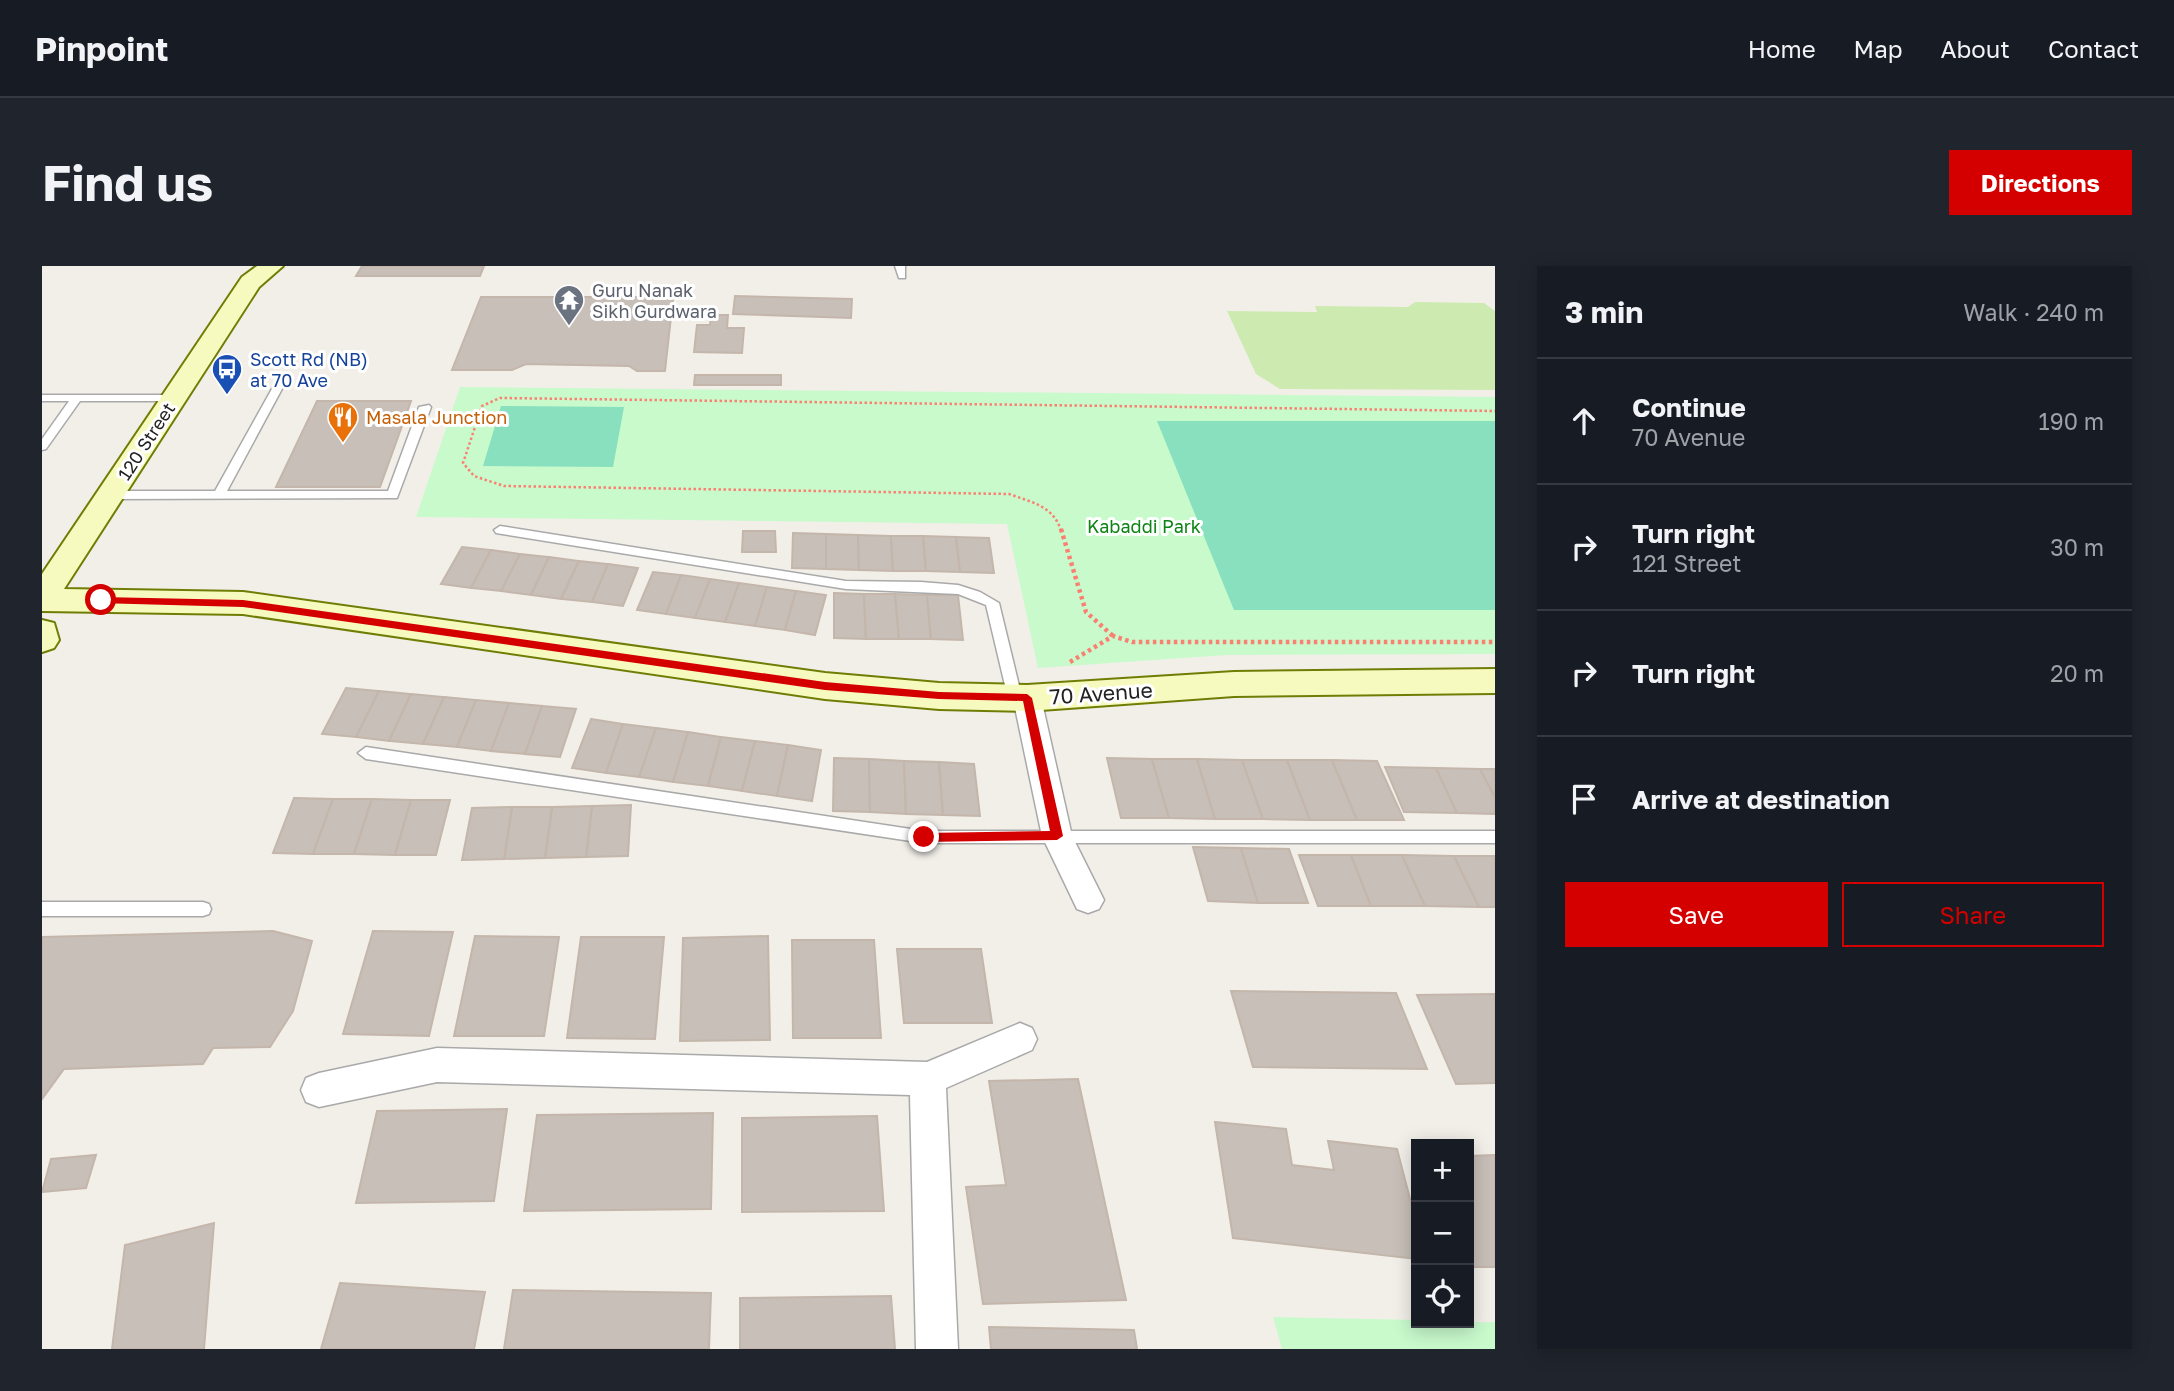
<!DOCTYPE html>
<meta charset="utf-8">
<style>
:root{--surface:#171b24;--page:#20242c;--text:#f1f3f6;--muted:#9ea1a6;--line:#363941;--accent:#d40000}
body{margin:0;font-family:"Golos Text",sans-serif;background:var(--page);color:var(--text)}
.controls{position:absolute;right:21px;bottom:21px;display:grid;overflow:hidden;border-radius:0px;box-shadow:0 4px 18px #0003}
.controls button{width:63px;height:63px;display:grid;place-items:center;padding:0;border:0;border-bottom:2px solid var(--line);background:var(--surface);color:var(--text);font:35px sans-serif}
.stop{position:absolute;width:21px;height:21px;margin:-16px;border:5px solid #d40000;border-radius:50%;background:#fff}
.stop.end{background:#d40000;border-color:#fff;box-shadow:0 2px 7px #0008}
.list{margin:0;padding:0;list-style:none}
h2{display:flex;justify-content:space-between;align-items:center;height:91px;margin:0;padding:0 28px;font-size:30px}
h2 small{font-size:23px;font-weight:400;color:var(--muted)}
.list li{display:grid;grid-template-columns:46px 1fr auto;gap:21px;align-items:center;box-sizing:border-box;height:126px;padding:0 28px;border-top:2px solid var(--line)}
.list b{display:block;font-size:26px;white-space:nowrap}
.list p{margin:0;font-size:23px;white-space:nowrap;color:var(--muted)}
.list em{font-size:23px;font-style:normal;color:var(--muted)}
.actions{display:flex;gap:14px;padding:21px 28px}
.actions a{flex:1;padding:16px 0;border:2px solid var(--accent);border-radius:0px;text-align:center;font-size:24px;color:var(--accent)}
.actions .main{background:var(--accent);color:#fff}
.icon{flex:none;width:38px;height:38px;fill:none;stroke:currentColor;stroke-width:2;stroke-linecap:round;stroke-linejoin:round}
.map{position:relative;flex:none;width:1453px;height:1083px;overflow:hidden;border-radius:0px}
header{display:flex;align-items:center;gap:42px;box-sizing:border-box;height:98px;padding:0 35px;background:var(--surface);border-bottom:2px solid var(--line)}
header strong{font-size:33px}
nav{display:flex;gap:38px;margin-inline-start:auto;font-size:24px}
.intro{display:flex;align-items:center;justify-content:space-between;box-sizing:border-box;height:168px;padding:0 42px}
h1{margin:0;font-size:49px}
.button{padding:18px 32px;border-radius:0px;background:var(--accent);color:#fff;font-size:24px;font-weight:700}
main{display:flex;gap:42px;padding:0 42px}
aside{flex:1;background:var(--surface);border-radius:0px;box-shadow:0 4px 18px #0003}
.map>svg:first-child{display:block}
.grass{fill:#cdebb0}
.park{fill:#c8facc}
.pitch{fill:#88e0be}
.building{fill:#c7bfb8;stroke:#c4b6ab;stroke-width:2}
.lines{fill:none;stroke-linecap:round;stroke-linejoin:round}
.lane-casing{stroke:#a9a9a9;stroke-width:3}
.street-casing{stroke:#a9a9a9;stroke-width:3}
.secondary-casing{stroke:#707d05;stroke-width:4}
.path-far1{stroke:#fa8072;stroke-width:2.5;stroke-dasharray:2.5 2.5;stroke-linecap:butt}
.path{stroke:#fa8072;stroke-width:4.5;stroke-dasharray:3.5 3.5;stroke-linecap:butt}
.lane{fill:#fff;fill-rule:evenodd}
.street{fill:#fff;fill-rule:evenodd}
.secondary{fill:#f7fabf;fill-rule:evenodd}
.route{fill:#d40000}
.labels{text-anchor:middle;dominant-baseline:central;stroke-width:6;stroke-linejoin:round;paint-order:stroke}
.far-worship-label{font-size:18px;fill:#5b616d;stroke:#fff;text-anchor:start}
.far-transit-label{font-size:18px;fill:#164399;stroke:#fff;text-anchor:start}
.far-food-label{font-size:18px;fill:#c56008;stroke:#fff;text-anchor:start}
.far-street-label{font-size:18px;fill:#222;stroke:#fff}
.far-park-label{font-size:18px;fill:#0c8416;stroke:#fff}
.street-label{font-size:21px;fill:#222;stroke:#fff}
</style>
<header>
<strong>Pinpoint</strong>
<nav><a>Home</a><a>Map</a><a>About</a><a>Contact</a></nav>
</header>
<div class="intro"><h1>Find us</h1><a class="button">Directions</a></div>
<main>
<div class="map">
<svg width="1453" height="1083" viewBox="0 0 1453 1083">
<rect width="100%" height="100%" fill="#f2efe9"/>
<polygon class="grass" points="1373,36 1442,37 1453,45 1453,124 1238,123 1214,108 1185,45 1275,46 1273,40 1366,41"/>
<g class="park">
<polygon points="418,121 1453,131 1453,388 1185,389 996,402 965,258 374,251"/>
<polygon points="1231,1051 1374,1054 1374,1057 1453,1056 1453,1083 1240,1083"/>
</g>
<g class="pitch">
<polygon points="459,140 582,141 571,201 441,200"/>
<polygon points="1115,155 1453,155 1453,344 1192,344"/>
</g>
<g class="building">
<polygon points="320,0 442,0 438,10 314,10"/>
<polygon points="621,24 632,24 623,105 595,105 587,100 484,98 470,104 410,104 439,31 601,31"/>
<polygon points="693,30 810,33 809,52 691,48"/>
<polygon points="669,49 686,49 685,62 702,62 700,87 652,86 655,59 668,59"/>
<polygon points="653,109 739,109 739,119 652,119"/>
<polygon points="275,135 369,135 338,221 234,221"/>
<polygon points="701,265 733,265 734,286 700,286"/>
<polygon points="751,267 784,268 784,303 750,302"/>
<polygon points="784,268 816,269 817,304 784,303"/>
<polygon points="816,269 849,270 851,305 817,304"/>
<polygon points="849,270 881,270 884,305 851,305"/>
<polygon points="881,270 914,271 918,306 884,305"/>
<polygon points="914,271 947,272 952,307 918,306"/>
<polygon points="420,281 449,284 429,322 399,318"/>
<polygon points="449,284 478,288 459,325 429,322"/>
<polygon points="478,288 507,291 489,329 459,325"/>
<polygon points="507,291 537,295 519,333 489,329"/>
<polygon points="537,295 566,298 550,336 519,333"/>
<polygon points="566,298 596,302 581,340 550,336"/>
<polygon points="611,306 639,309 624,348 595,344"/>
<polygon points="639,309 668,313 653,352 624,348"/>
<polygon points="668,313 697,317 683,356 653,352"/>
<polygon points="697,317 725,321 713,360 683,356"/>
<polygon points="725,321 754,325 743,364 713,360"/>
<polygon points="754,325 784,329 773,369 743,364"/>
<polygon points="792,327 822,328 824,373 792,372"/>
<polygon points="822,328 853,328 857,373 824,373"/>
<polygon points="853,328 885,329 889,373 857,373"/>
<polygon points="885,329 916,329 921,374 889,373"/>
<polygon points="304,422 337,425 314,471 280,468"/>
<polygon points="337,425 369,428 347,475 314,471"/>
<polygon points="369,428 402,431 381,478 347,475"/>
<polygon points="402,431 434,434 415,481 381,478"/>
<polygon points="434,434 467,437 449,485 415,481"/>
<polygon points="467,437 500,440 483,488 449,485"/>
<polygon points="500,440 534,443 518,491 483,488"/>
<polygon points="549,453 581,458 564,507 530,502"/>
<polygon points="581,458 614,462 597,511 564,507"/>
<polygon points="614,462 646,466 631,516 597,511"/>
<polygon points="646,466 679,471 666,520 631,516"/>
<polygon points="679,471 713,475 700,525 666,520"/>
<polygon points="713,475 746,479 735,530 700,525"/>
<polygon points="746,479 779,484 770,535 735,530"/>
<polygon points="792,492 827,493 828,546 791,545"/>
<polygon points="1065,492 1110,493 1127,552 1079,552"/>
<polygon points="827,493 862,495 864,548 828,546"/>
<polygon points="1110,493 1155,493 1173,553 1127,552"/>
<polygon points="1155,493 1200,494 1221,553 1173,553"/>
<polygon points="1200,494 1245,494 1268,554 1221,553"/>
<polygon points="1245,494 1290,494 1315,554 1268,554"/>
<polygon points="1290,494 1335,495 1362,554 1315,554"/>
<polygon points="862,495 897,496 901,549 864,548"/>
<polygon points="897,496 932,498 938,550 901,549"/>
<polygon points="1343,501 1394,502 1415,547 1362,546"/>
<polygon points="1394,502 1438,503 1453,531 1453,548 1415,547"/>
<polygon points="1438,503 1453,503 1453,531"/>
<polygon points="252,532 291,533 271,588 231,587"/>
<polygon points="291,533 330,533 312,588 271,588"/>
<polygon points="330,533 369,534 353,589 312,588"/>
<polygon points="369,534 408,534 394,589 353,589"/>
<polygon points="589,539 586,590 544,591 550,540"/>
<polygon points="550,540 544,591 503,592 510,541"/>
<polygon points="470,541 510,541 503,592 462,593"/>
<polygon points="470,541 462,593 420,594 430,542"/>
<polygon points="1151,581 1199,582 1216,637 1166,635"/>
<polygon points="1199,582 1247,583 1266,637 1216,637"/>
<polygon points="1257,589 1309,589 1329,640 1276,640"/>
<polygon points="1309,589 1360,589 1383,640 1329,640"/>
<polygon points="1360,589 1412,590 1437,641 1383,640"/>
<polygon points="1412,590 1453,590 1453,641 1437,641"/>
<polygon points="231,665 270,675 251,745 228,781 171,782 161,798 22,803 0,833 0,671"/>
<polygon points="331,665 411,666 387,770 301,768"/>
<polygon points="433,670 517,671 502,770 412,770"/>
<polygon points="726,670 728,774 638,775 641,672"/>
<polygon points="539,671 622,671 613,773 525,772"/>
<polygon points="750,674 832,674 839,772 751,772"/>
<polygon points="855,683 939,683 950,757 862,757"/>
<polygon points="1189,725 1354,727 1385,803 1211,801"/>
<polygon points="1453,728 1453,817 1414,818 1375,729"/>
<polygon points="1036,813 1084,1034 941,1038 924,921 964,919 947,815"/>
<polygon points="465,843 452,935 314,937 335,845"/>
<polygon points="671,847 669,943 482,945 495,849"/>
<polygon points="835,850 842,945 700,946 700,852"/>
<polygon points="1173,856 1244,863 1250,899 1292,904 1286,875 1355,883 1374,956 1374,993 1191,972"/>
<polygon points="54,889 44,922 0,926 9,893"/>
<polygon points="1453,889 1453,1001 1427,1001 1427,890"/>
<polygon points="172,957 162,1083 70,1083 83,979"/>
<polygon points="298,1017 443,1026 432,1083 279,1083"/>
<polygon points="471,1024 669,1027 667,1083 462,1083"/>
<polygon points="849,1030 853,1083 698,1083 698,1032"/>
<polygon points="947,1061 1092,1064 1095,1083 949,1083"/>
</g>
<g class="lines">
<g class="lane-casing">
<g id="lane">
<polygon points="853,0 863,0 863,12 857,12"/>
<polygon points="236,118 241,121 185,225 346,225 377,141 387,139 389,141 355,232 69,233 63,229 69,225 173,225 231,121"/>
<polygon points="0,129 131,129 136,132 131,135 38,135 4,183 0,184 0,173 27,135 0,135"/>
<polygon points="458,260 804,315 879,316 916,319 938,326 957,337 980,432 973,437 966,432 944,339 916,328 804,323 454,267 452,264"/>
<polygon points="324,481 882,565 1453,565 1453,577 882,577 324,493 316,487"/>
<polygon points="0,636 161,636 167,638 169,643 167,648 161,650 0,650"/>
</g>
</g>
<g class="street-casing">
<g id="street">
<polygon points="985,422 995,425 999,432 1030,570 1062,634 1057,643 1046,647 1035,643 1000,570 971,432 975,425"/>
<polygon points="978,757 990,762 995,773 990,784 904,822 916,1083 874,1083 868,829 395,816 277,841 264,836 259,824 264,812 277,807 395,782 885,796"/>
</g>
</g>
<g class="secondary-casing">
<g id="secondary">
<polygon points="215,0 241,0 217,21 22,323 201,326 783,407 897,417 985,419 1192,406 1453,403 1453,427 1192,430 985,445 897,443 783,433 201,348 0,345 0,308 200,11"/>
<polygon points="0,354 12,357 17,374 12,382 0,386"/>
</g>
</g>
<path class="path-far1" d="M 1019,265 C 1012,240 989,236 967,228 L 462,220 L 432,210 L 421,197 L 440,140 L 458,132 L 1453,145"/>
<g class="path">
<polyline points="1019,263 1044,346 1071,370"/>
<polyline points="1028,396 1071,370 1090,376 1453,376"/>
</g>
<use href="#lane" class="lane"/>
<use href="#street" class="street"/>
<use href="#secondary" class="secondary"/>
</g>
<polygon class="route" points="59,331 201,334 783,416 897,426 985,428 990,432 1021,570 1015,574 882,576 877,571 882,567 1008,565 981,435 897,433 783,424 201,341 55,337"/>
<defs>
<g id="temple-pin" transform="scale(1.575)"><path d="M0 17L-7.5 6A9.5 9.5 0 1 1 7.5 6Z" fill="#6b7280" stroke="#fff"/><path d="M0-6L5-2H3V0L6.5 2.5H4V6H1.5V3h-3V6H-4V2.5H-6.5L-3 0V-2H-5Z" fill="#fff"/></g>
<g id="bus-pin" transform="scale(1.575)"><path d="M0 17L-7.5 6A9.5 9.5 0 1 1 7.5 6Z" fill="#1a4fb4" stroke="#fff"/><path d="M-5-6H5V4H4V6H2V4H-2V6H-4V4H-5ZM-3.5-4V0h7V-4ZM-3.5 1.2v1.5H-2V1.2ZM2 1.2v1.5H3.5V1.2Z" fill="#fff"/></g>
<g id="restaurant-pin" transform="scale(1.575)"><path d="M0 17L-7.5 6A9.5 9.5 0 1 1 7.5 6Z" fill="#e8710a" stroke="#fff"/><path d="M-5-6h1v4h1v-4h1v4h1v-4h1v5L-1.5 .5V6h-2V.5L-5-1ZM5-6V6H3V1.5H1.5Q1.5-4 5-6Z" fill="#fff"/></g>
</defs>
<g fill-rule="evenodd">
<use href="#temple-pin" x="527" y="34"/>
<use href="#bus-pin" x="185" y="103"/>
<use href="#restaurant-pin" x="301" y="151"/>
</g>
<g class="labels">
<g class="far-worship-label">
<text x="550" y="24">Guru Nanak<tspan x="550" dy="21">Sikh Gurdwara</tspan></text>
</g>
<g class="far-transit-label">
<text x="208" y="93">Scott Rd (NB)<tspan x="208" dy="21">at 70 Ave</tspan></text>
</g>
<g class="far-food-label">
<text x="324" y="151">Masala Junction</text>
</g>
<g class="far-street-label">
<text transform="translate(104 175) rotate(-57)">120 Street</text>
</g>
<g class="far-park-label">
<text x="1102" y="260">Kabaddi Park</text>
</g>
<g class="street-label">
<text transform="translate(1059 427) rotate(-4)">70 Avenue</text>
</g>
</g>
</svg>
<div class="controls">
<button>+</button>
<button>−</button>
<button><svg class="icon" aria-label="locate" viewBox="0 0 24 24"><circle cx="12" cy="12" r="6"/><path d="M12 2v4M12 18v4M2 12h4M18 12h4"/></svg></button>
</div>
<div class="stop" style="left:59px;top:334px"></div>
<div class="stop end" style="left:882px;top:571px"></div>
</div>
<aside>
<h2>3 min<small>Walk · 240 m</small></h2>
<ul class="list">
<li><svg class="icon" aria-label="ahead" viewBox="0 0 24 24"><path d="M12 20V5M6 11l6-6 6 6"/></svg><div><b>Continue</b><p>70 Avenue</p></div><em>190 m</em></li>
<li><svg class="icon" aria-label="right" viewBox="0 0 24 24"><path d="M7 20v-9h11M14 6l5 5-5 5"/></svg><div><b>Turn right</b><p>121 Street</p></div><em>30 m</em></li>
<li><svg class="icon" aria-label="right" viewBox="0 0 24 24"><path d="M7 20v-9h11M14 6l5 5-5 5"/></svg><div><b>Turn right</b></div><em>20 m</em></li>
<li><svg class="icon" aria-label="arrive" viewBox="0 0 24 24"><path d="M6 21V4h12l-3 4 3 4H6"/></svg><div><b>Arrive at destination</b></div></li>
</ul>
<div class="actions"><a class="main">Save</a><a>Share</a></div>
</aside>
</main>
